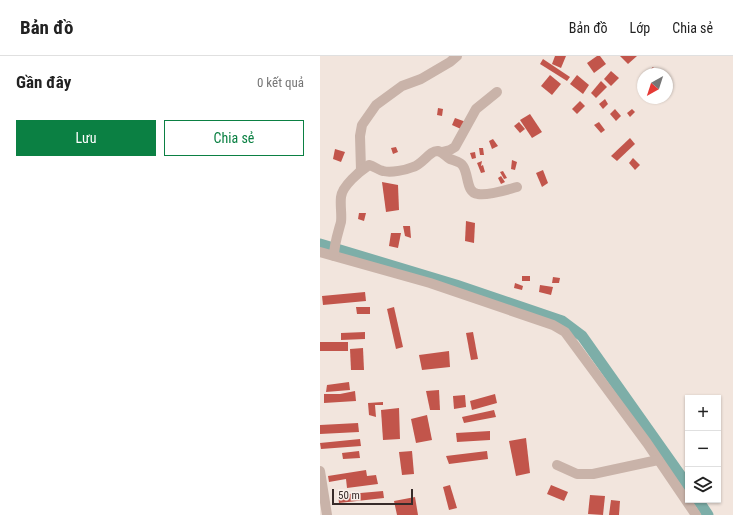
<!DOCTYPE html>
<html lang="vi">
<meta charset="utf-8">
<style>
:root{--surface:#fff;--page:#f6f6f6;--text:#222;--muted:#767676;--line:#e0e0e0;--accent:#0b8043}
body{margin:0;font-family:"Roboto Condensed",sans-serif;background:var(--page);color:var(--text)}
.controls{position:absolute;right:12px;bottom:12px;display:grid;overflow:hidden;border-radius:0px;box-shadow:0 1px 3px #0004}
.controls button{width:36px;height:36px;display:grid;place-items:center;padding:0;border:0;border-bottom:1px solid var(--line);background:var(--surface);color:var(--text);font:20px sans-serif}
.compass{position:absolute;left:317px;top:12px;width:36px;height:36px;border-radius:50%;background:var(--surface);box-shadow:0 1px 3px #0004;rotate:219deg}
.scale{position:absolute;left:12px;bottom:10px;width:81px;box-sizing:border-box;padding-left:4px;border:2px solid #372b29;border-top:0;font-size:11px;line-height:14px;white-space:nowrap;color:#372b29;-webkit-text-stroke:3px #f9f0ea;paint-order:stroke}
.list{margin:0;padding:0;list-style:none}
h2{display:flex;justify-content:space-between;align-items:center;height:52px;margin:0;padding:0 16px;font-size:17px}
h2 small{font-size:13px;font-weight:400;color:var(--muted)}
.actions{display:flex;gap:8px;padding:12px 16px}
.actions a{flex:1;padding:9px 0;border:1px solid var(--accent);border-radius:0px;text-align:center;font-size:14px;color:var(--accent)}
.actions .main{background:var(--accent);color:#fff}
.icon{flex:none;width:22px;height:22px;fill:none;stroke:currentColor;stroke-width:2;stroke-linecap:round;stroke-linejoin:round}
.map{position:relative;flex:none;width:413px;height:459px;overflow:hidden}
header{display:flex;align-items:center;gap:24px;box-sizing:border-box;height:56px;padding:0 20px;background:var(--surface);border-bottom:1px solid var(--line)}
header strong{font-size:19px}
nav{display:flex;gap:22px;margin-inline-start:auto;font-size:14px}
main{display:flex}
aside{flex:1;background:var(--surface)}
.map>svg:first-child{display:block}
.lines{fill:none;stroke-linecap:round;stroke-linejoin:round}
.canal{stroke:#7daea8;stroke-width:11}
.building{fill:#c2554b}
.minor{stroke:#c9b3a9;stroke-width:10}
</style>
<header>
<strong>Bản đồ</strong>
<nav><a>Bản đồ</a><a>Lớp</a><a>Chia sẻ</a></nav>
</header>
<main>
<aside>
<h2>Gần đây<small>0 kết quả</small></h2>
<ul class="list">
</ul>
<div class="actions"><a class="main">Lưu</a><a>Chia sẻ</a></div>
</aside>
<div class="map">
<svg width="413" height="459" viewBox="0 0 413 459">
<rect width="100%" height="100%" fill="#f2e5dd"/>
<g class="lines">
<g class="canal">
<polyline points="0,188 136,229 242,265 262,280 368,430"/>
<polyline points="378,444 388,459"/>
</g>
</g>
<g class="building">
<polygon points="235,0 246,0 241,12 232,8"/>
<polygon points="277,0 280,0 286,8 274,17 267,7"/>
<polygon points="300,0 317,0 308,8"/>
<polygon points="223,3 250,21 247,25 220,8"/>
<polygon points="333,11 338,18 325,18"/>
<polygon points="291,15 299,22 291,30 284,23"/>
<polygon points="230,19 241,28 232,39 221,30"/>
<polygon points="257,19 269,29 263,38 250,28"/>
<polygon points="281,25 287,31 276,42 271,37"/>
<polygon points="285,43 288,48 283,53 279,48"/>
<polygon points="260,45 265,50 257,58 252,53"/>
<polygon points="118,52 123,53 122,60 117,59"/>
<polygon points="295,53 301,60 296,65 290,58"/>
<polygon points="312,53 315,56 310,61 307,57"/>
<polygon points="210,58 222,76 212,82 200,64"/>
<polygon points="135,62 146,66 143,74 132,69"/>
<polygon points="199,66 205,73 200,77 194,70"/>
<polygon points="279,66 285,74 281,77 274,69"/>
<polygon points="310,82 315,88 297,105 291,100"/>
<polygon points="173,83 178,90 172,93 169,85"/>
<polygon points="76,91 78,96 73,98 71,92"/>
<polygon points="159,92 163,92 164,99 160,99"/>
<polygon points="15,93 25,96 21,106 13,103"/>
<polygon points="155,96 156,102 152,103 150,97"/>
<polygon points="313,102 320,109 315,114 309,107"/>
<polygon points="192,104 197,106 195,114 191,113"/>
<polygon points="162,105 161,110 163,109 165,116 161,117 157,107"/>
<polygon points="223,114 228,127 222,131 216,117"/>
<polygon points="183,115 187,122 184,123 180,116"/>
<polygon points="181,120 185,126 181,128 178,122"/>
<polygon points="62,126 78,129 79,154 66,156"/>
<polygon points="39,157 46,157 44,165 38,163"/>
<polygon points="146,165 155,167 154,187 145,185"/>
<polygon points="83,170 90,170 91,182 85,180"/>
<polygon points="71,177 81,177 78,192 69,190"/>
<rect x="202" y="220" width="8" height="5"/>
<polygon points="233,221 240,222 239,227 232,227"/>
<polygon points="195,227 203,230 202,234 194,232"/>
<polygon points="220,229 233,231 231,239 219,236"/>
<polygon points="45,236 46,245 3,249 2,240"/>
<polygon points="36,251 50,251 50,258 37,258"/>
<polygon points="74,251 83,291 76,293 67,253"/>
<polygon points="45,276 45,283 21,284 21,277"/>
<polygon points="153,276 158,303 151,304 146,277"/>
<rect x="0" y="286" width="28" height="9"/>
<polygon points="43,292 44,314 31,314 30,293"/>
<polygon points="129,295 130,311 102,314 99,299"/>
<polygon points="29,326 30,334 6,336 7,329"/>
<polygon points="119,334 120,354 110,354 106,335"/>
<polygon points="35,335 36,345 4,347 4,338 20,338"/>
<polygon points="175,338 177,347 152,354 150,345"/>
<polygon points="145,339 146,351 134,353 133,340"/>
<polygon points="63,346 63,349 55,349 56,361 49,359 48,347"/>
<polygon points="79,352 80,383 63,384 61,354"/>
<polygon points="174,354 176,361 144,367 142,361"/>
<polygon points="107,359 112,384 96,387 91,363"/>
<polygon points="38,367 39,376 0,378 0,369"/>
<polygon points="170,375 170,384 137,386 136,377"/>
<polygon points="206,382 210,417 196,420 189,385"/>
<polygon points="40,383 41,390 1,393 0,387"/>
<polygon points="39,395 40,402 23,403 22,397"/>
<polygon points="92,395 94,418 82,419 79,396"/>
<polygon points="167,395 168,403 129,408 126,400"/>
<polygon points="46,414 47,420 56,419 58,428 27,432 26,423 9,426 8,420"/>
<polygon points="130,429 137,452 129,454 123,431"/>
<polygon points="231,429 248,436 244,445 227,438"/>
<polygon points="63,435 64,442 19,447 18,439"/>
<polygon points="270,439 285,440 283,459 268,458"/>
<polygon points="95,441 98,459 77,459 74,445"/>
<polygon points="291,444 300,445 299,459 289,459"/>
</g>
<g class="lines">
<g class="minor">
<polyline points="122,96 130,94 135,91 156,53 177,36"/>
<polyline points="41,114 40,80 42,69 56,49 82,30 101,23 130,6 137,0"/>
<polyline points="0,196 110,227 233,269 245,276 327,387 376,459"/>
<path d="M 14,200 C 14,188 18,177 21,166 C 22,158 20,150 21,141 C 22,130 40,115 49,109 C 54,110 58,114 63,115 C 71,117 86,114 93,111 C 103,108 110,94 118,95 C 123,96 126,101 130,103 C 135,105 141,106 143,110 C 149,119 146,137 158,138 C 168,140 186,134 197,131"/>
<polyline points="237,409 257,418 273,418 338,404"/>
<polyline points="0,415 7,459"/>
</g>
</g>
</svg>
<div class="controls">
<button>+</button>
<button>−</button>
<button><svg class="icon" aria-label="layers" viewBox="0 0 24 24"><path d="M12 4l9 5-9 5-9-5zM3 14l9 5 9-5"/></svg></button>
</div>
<svg class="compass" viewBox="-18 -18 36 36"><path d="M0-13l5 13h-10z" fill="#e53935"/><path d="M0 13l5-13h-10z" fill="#767676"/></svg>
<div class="scale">50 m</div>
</div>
</main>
